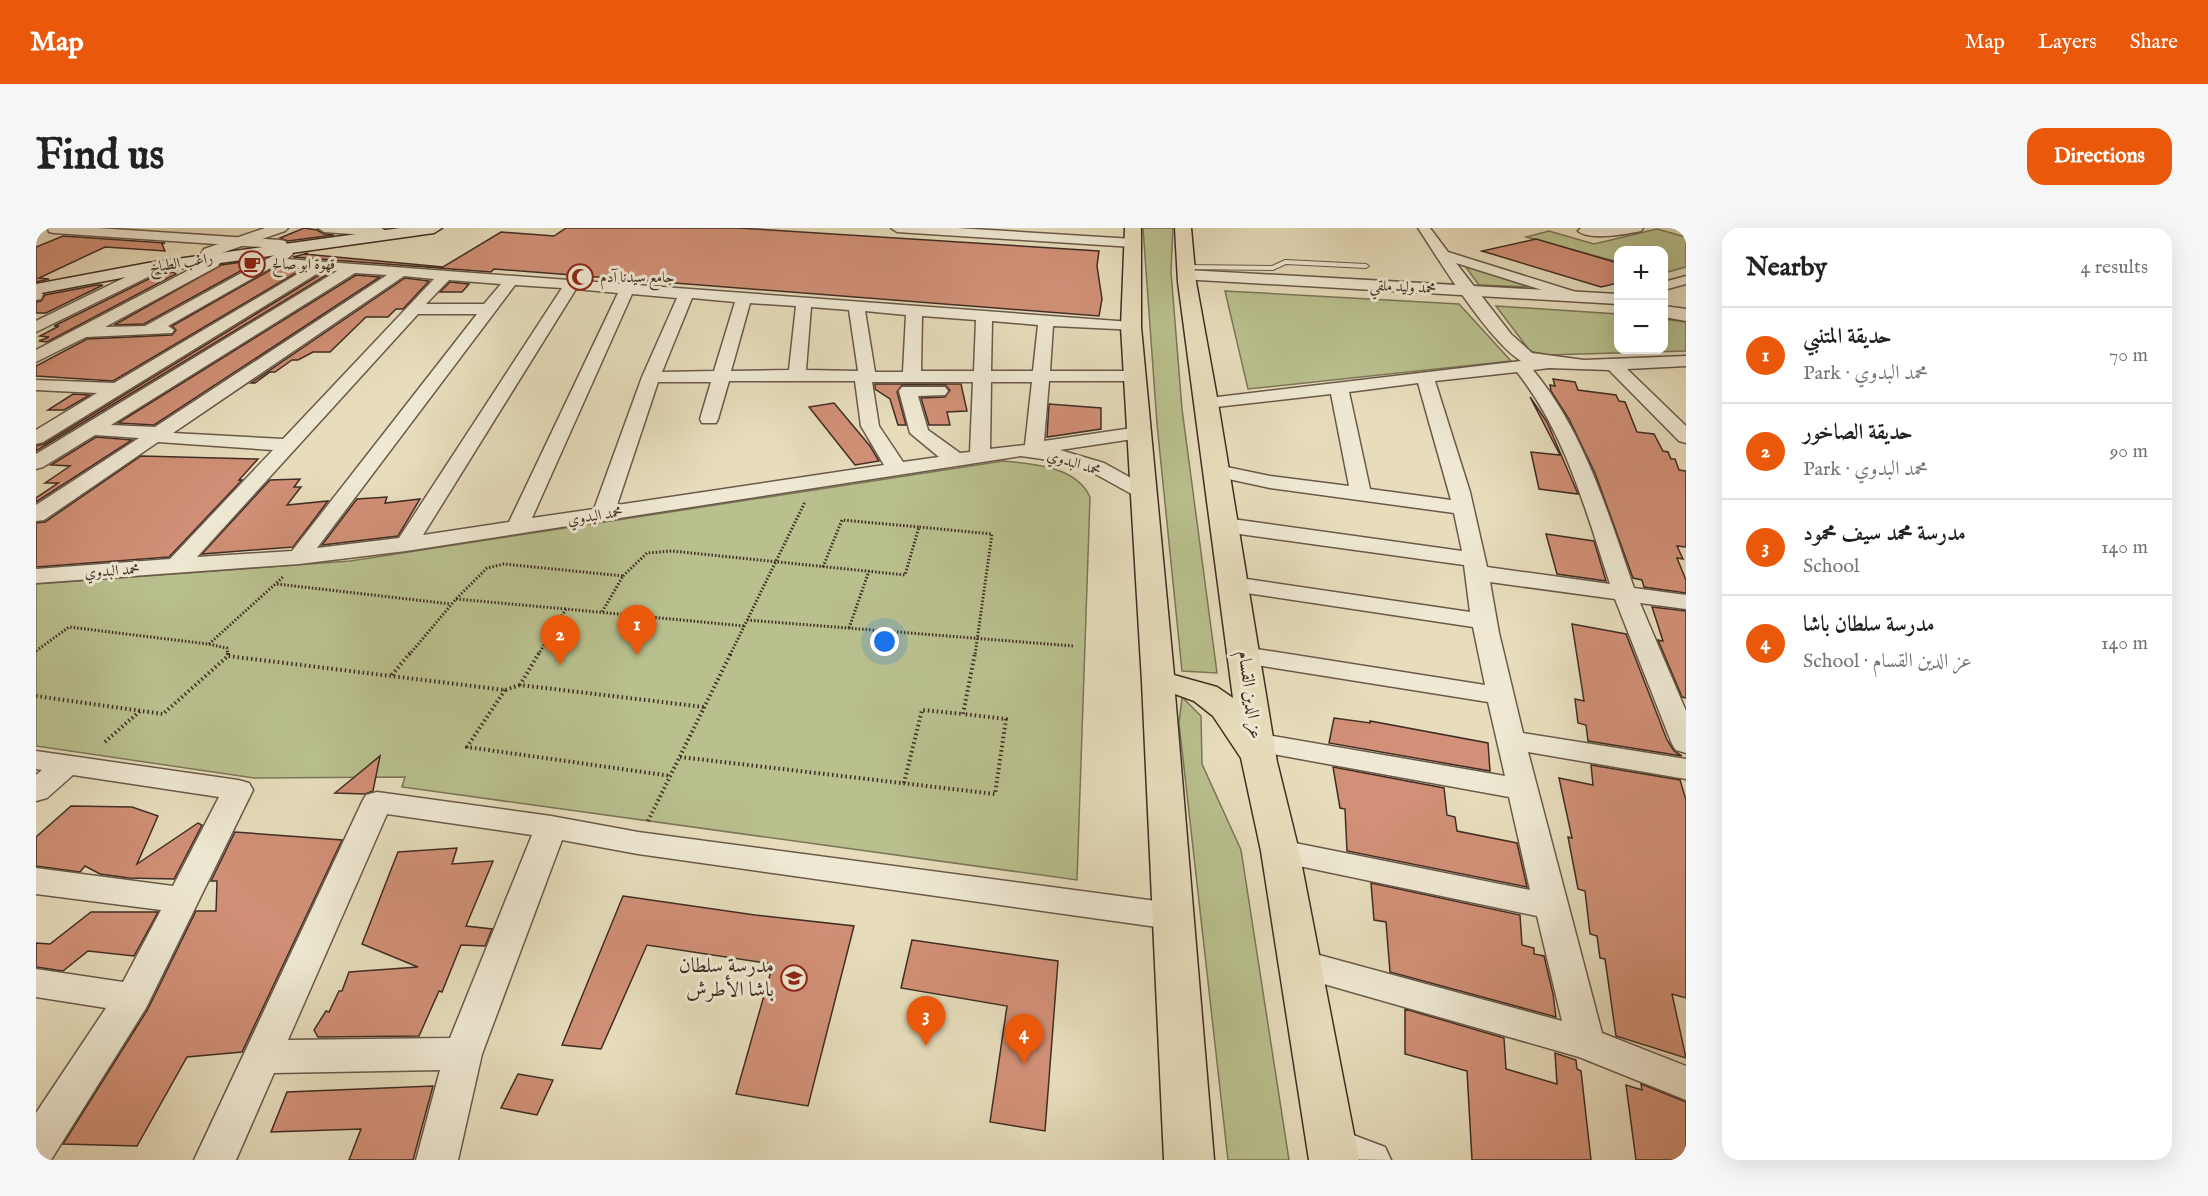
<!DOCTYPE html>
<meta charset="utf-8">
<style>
:root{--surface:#fff;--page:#f6f6f6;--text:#222;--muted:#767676;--line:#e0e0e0;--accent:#ea580c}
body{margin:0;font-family:"IM FELL English",Amiri,serif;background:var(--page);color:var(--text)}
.controls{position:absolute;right:18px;top:18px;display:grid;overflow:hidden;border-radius:12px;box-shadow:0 6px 24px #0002}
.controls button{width:54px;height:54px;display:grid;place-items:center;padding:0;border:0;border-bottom:2px solid var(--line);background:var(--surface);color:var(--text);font:30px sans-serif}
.you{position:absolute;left:849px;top:414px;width:21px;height:21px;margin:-15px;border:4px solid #fff;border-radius:50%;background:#1a73e8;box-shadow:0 0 0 9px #1a73e833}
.badge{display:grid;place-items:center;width:39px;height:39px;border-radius:50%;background:var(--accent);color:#fff;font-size:20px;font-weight:700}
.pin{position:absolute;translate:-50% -50px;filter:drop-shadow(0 2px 3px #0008)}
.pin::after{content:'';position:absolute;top:32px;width:21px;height:18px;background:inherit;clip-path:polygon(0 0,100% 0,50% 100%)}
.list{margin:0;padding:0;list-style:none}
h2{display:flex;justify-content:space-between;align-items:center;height:78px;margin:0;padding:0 24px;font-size:26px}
h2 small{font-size:20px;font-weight:400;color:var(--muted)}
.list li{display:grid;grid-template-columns:39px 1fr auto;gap:18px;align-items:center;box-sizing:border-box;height:96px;padding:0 24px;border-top:2px solid var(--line)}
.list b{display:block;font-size:22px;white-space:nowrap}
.list p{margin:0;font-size:20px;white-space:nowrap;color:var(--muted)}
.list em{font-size:20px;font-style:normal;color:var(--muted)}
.map{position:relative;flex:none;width:1650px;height:932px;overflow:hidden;border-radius:18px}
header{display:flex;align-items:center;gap:36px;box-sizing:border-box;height:84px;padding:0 30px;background:var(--accent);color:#fff}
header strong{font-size:28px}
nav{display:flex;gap:33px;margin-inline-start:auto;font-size:21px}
.intro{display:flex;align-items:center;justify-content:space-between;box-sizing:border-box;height:144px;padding:0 36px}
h1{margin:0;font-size:42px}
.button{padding:15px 27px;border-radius:18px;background:var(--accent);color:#fff;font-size:21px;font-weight:700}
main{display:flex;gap:36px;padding:0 36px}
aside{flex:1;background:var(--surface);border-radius:18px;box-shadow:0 6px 24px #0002}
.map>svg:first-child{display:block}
.green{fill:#b9c08e;stroke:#7c7659;stroke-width:1.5}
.building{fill:#d19077;stroke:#402d24;stroke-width:1.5}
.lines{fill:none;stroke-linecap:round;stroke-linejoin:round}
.service-casing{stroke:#6a594a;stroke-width:2}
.minor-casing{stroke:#6a594a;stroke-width:3}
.tertiary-casing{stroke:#6a594a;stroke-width:3}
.secondary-casing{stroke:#402d24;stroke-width:3}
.trunk-casing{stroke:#402d24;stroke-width:3}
.path-far1{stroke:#402d24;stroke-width:3;stroke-dasharray:1.5 2;stroke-linecap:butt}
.path{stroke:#402d24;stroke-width:4;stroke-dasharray:1.5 3;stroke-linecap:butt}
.service{fill:#efe9d3;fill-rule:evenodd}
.minor{fill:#efe9d3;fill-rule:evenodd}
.tertiary{fill:#efe9d3;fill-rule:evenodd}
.secondary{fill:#efe9d3;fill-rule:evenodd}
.trunk{fill:#e7ddbc;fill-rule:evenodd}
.labels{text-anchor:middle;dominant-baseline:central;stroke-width:6;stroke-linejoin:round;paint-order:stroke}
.far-street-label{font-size:15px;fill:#402d24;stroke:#efe9d3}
.far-poi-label{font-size:15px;fill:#402d24;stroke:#efe9d3;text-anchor:start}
.street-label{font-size:18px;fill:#402d24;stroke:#efe9d3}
.near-poi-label{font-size:21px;fill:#402d24;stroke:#efe9d3;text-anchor:end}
</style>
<header>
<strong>Map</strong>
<nav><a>Map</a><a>Layers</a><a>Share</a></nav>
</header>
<div class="intro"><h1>Find us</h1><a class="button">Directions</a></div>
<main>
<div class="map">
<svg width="1650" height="932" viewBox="0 0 1650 932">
<rect width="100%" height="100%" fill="#e7ddbc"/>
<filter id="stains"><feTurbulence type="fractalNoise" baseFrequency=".00333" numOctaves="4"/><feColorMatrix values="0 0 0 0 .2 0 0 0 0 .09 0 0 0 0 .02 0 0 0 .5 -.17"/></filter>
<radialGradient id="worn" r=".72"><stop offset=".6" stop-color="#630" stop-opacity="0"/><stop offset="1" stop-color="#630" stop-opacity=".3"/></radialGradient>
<g class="green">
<polygon points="1107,0 1137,0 1135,44 1146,181 1181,445 1146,443 1121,196"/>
<polygon points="1621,1 1650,9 1650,39 1628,45 1628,22 1582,22 1582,34 1490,9 1513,3 1558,16"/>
<polygon points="1429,38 1493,59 1443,57"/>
<polygon points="1189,63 1423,76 1475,133 1212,161"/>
<polygon points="1460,78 1582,86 1582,122 1628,122 1628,91 1650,94 1650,123 1510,127 1494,123"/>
<path d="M 967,233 C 997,236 1040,238 1054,269 L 1041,652 L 366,559 L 369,549 L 218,550 L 0,518 L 0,356 L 314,333 Z"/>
<polygon points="1146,469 1165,488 1166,536 1205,622 1253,932 1192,932 1143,495"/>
</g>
<g class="building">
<polygon points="268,0 281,2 288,6 298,7 252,13 244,10"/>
<polygon points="530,0 703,0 1063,23 1061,38 1066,71 1063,88 458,41 455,44 257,29 272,25 268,26 407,39 465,4 518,8"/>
<polygon points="27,8 129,15 126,16 129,23 69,19 3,50 13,51 0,54 0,19"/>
<polygon points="1500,11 1582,35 1582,55 1565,59 1446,23"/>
<polygon points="226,31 108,96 78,97 185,37"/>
<polygon points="238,40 263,43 77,153 0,148 0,138 51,111 136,107 140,102 136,98"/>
<polygon points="137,44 140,46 11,114 3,113 13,109 4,108 23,98 18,98 113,51 117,47"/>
<polygon points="288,44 294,45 0,223 0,218 8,216"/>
<polygon points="320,47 344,49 118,197 82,195"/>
<polygon points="369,50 393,53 367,81 360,81 352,89 330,89 294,124 277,124 262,132 256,132 239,144 234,144 219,155 215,155"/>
<polygon points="414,54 433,56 426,64 404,64"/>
<polygon points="61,57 67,57 10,85 0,85 0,74 5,73 9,67"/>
<polygon points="1517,151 1539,154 1542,162 1580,167 1583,173 1589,174 1601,204 1618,206 1627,223 1632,224 1635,231 1639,231 1643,242 1650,243 1650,319 1641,318 1647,331 1641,330 1650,352 1650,365 1608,359 1606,352 1597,350 1559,245 1533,191 1515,163 1514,157 1519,158"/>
<polygon points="839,156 925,156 931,183 911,184 914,197 893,197 885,170 909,169 914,162 909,157 866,157 861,164 870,197 862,197 854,171 839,161"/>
<polygon points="37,166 54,167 28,182 12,182"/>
<polygon points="1494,169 1511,194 1542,266 1503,261 1495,224 1524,227"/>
<polygon points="798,175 834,218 843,233 819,237 773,179"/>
<polygon points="1013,176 1065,180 1065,201 1011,209"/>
<polygon points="60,209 96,212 0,274 0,270 22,255 9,255 34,238 15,237"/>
<polygon points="105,228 222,231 203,252 206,252 133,329 0,339 0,295 9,294"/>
<polygon points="264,251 258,259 265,259 251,277 292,273 257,319 166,326 234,252"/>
<polygon points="351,269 349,275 384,271 362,308 286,317 321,271"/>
<polygon points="1510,306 1558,313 1570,353 1521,346"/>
<polygon points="1616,379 1650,383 1650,470 1646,469 1622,412 1627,413"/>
<polygon points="1536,396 1590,406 1631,512 1638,523 1646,528 1552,513 1550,497 1542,495 1539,471 1548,473"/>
<polygon points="1298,490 1334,495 1334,493 1452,515 1454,543 1293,515"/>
<polygon points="344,528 337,563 329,566 299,565"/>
<polygon points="1555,537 1644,552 1650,572 1650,770 1636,766 1650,830 1580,808 1569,731 1564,730 1561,708 1554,706 1549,663 1542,661 1532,609 1536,610 1523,550 1557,557"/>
<polygon points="1297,539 1408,560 1411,587 1419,589 1421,603 1481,615 1491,659 1311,623 1309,581 1304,580"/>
<polygon points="35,578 96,579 122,588 101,636 162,595 166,597 138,651 93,650 64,646 49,638 44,644 0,638 0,609"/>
<polygon points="199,604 306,612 206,824 151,829 101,918 27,916 112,781 160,683 180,683 181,653 175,653"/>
<polygon points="421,620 416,636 457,633 430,698 456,701 449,718 425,717 406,764 403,763 383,808 282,809 278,802 290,783 293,784 303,763 306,763 313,744 382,739 326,716 362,624"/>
<polygon points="1335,655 1484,687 1486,717 1498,720 1498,726 1508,728 1517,766 1520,789 1354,744 1350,694 1338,692"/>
<polygon points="587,668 719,687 818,698 772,878 700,866 737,736 611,717 565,821 526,817"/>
<polygon points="55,684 122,684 98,728 52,723 27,743 0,739 0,715 14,716"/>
<polygon points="876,712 1022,733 1009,903 954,894 971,778 865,760"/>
<polygon points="1369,781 1468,810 1470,841 1521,856 1519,825 1540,832 1541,841 1545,843 1555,932 1436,932 1431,843 1369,826"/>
<polygon points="482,846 517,852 501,887 465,880"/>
<polygon points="1605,856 1650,874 1650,932 1600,932 1590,857 1606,862"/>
<polygon points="397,858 377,932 313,932 325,901 235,904 251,864"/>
</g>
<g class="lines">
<g class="service-casing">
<polygon id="service" points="1249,32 1330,36 1333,38 1330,40 1250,36 1237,42 1150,41 1147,39 1150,37 1236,38"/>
</g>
<g class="minor-casing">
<g id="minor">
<path d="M 12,0 L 61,0 L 244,12 L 249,13 L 257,26 L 251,31 L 1095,94 L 1101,96 L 1103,99 L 1101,102 L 1017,98 L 1014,143 L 1099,143 L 1105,144 L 1108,148 L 1105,152 L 1099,153 L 1013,153 L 1008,213 L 1103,199 L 1110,201 L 1112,205 L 1110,209 L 1024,222 L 1068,235 L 1115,261 L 1118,265 L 1115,269 L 1108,271 L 1101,269 L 1054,243 L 1013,232 L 985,228 L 370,323 L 263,336 L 0,355 L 0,341 L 134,331 L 237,222 L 122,214 L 8,292 L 0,293 L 0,277 L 103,210 L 59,207 L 7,239 L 0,241 L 0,226 L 301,43 L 287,42 L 7,214 L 0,216 L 0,202 L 61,165 L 0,162 L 0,152 L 78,155 L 270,41 L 238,38 L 132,98 L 138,102 L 136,105 L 50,109 L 0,134 L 0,122 L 172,32 L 175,27 L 185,27 L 187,30 L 182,38 L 69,99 L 109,98 L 242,25 L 240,20 L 18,5 L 13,4 ZM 319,45 L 351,47 L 119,199 L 75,197 ZM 368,48 L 398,51 L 247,211 L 137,205 ZM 413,52 L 465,56 L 448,76 L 390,76 ZM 479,57 L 526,60 L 363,310 L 281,320 ZM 540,61 L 582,65 L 473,294 L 387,307 ZM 596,66 L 641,70 L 606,149 L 558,281 L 496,290 ZM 656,70 L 699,74 L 678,143 L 626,144 ZM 714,75 L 760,78 L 753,142 L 695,143 ZM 775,79 L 813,82 L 822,143 L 770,142 ZM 829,83 L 870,87 L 867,144 L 839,144 ZM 382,86 L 441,86 L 256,323 L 161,329 ZM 886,88 L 940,92 L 938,143 L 885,143 ZM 956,93 L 1002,97 L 997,143 L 955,143 ZM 693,153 L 819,153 L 825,198 L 848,237 L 581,277 L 622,154 L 675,154 L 664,191 L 666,195 L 680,195 L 682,191 ZM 836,154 L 937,154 L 934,224 L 924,225 L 892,202 L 882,168 L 909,167 L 912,163 L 909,159 L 866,159 L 863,163 L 874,205 L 903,229 L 867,234 L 843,198 ZM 955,154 L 996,154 L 989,217 L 954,221 Z"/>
<polygon points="282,0 345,0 357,7 351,11 342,8 288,4"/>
<polygon points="855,0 921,0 1097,11 1104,15 1097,19 861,4"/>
<path d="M 1382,0 L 1394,0 L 1412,24 L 1540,64 L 1542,67 L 1535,71 L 1420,35 L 1475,106 L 1496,125 L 1548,132 L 1650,128 L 1650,138 L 1591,141 L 1650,198 L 1650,215 L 1643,213 L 1573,142 L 1513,140 L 1497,142 C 1549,205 1571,283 1598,360 L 1650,367 L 1650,381 L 1604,375 L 1650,483 L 1650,525 L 1640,522 L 1636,516 L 1579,371 L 1454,354 L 1463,405 L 1487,505 L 1650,531 L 1650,551 L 1492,524 L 1566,805 L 1650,838 L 1650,872 L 1543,829 L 1253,746 L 1247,736 L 1253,726 L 1265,722 L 1526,793 L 1501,688 L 1244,634 L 1233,631 L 1228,623 L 1233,615 L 1244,612 L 1494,662 L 1473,569 L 1220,523 L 1210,520 L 1206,514 L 1210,508 L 1220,505 L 1469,548 L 1452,474 L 1208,435 L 1199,432 L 1195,427 L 1199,422 L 1208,419 L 1449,457 L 1437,399 L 1197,363 L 1189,361 L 1185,356 L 1189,351 L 1197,349 L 1434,384 L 1428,337 L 1189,304 L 1181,302 L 1178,297 L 1181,292 L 1189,290 L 1426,323 L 1418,285 L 1234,260 L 1174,247 L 1171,243 L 1174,239 L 1181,237 L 1234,248 L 1313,258 L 1295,166 L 1171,180 L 1165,179 L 1162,175 L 1165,171 L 1485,133 C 1452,112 1405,35 1382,0 ZM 1481,144 C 1530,206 1549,281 1574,356 L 1451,339 L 1434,264 L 1399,153 ZM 1382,155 L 1415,272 L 1334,261 L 1313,164 Z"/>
<path d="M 1545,0 L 1607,0 L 1605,3 C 1591,6 1553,13 1542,3 Z"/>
<polygon points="112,36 119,40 112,49 0,104 0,93 102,43 107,37"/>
<polygon points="1650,48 1650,56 1628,62 1628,54"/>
<polygon points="0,62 7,66 5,71 0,72"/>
<polygon points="0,523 202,552 213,555 217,562 110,780 15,932 0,932 0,885 70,780 0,769 0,741 87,754 125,682 0,666 0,640 137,658 183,569 37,547 11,570 0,573 0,547 6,542 0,541"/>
<path d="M 341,564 L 515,588 L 602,604 L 1135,675 L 1147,679 L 1152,688 L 1147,697 L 1135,701 L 602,626 L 526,612 L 446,826 L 422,932 L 380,932 L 404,842 L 238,845 L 200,932 L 158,932 L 326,574 L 330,567 ZM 351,586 L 496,607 L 414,810 L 252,812 Z"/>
<polygon points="1296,899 1349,919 1355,932 1282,931 1276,918 1282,905"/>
</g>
</g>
<g class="tertiary-casing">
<g id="tertiary">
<polygon points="229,0 252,0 249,3 180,27 176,35 170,36 162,31 168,21"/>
<polygon points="1151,42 1582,66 1582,76 1145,51 1142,47 1145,43"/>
<polygon points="1628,78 1650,81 1650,93 1628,89"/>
</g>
</g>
<g class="secondary-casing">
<polygon id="secondary" points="364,0 406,0 398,5 112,45 0,66 0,56 112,35"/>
</g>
<g class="trunk-casing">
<polygon id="trunk" points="1089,0 1105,0 1105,99 1138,447 1181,459 1197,470 1142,54 1139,0 1155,0 1160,54 1182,175 1241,534 1263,623 1323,932 1273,932 1225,623 1205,530 1177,488 1158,473 1139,466 1178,932 1128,932 1106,454 1085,99"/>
</g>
<g class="path-far1">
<polyline points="787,339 806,292 883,299"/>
<polyline points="587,348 611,325 636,323 869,347 883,299 956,306 939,427"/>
<polyline points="241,356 415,376"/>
<polyline points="420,371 530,381"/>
<polyline points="711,392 1037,418"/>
<polyline points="813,400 833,343"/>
<polyline points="173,416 247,349"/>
<polyline points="0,423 33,399 172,416 191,420 192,427"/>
<polyline points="373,427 420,371 451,340 468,336 587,348 566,384"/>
<polyline points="502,427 530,381 708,398"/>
<polyline points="694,427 769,274"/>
</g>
<g class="path">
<polyline points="192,425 192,428"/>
<polyline points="503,425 484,457 668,479"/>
<polyline points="356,447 374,425"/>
<polyline points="469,462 431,519 635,548"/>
<polyline points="0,468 127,486 192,428 469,462 484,457"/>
<polyline points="69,514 104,483"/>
<polyline points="644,529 959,566 970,491 927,486 939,425"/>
<polyline points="868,555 886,482 927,486"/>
<polyline points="612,593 695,425"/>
</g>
<use href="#service" class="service"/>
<use href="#minor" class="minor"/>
<use href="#tertiary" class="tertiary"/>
<use href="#secondary" class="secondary"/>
<use href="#trunk" class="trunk"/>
</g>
<defs>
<g id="cafe-ring" transform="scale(1.35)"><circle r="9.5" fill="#efe9d3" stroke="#8f2418" stroke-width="1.5"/><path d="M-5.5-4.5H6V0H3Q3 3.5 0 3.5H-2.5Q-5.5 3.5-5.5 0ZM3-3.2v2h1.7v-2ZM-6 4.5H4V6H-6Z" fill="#8f2418"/></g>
<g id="mosque-ring" transform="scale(1.35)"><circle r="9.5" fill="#efe9d3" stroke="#8f2418" stroke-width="1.5"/><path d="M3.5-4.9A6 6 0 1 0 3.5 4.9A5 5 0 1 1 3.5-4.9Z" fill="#8f2418"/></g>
<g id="school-ring" transform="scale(1.35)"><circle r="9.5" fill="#efe9d3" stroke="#8f2418" stroke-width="1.5"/><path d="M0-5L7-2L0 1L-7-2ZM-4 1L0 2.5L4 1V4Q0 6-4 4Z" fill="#8f2418"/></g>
</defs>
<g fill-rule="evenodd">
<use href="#cafe-ring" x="216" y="36"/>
<use href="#mosque-ring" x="544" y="49"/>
<use href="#school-ring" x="758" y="750"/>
</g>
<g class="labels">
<g class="far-street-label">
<text transform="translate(145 35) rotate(-9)">راغب الطباخ</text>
<text transform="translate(1367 59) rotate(3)">محمد وليد ملقي</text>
<text transform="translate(1038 235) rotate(17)">محمد البدوي</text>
<text transform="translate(559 288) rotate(-9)">محمد البدوي</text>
<text transform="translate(76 343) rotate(-4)">محمد البدوي</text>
</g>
<g class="far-poi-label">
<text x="236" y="36">قهوة ابو صالح</text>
<text x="564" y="49">جامع سيدنا آدم</text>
</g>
<g class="street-label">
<text transform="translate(1213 467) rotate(82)">عز الدين القسام</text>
</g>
<g class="near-poi-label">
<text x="738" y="738">مدرسة سلطان<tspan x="738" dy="24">باشا الأطرش</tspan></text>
</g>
</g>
<rect width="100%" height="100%" filter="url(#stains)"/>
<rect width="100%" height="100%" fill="url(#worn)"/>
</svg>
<div class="controls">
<button>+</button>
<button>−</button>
</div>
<div class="you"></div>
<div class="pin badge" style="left:601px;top:427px">1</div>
<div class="pin badge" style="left:524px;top:437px">2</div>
<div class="pin badge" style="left:890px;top:818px">3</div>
<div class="pin badge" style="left:988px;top:836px">4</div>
</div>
<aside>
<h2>Nearby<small>4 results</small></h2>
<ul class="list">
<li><span class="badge">1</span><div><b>حديقة المتنبي</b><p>Park · محمد البدوي</p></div><em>70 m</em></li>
<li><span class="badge">2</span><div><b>حديقة الصاخور</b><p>Park · محمد البدوي</p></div><em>90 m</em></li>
<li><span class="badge">3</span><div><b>مدرسة محمد سيف محمود</b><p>School</p></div><em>140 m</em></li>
<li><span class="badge">4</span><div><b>مدرسة سلطان باشا</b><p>School · عز الدين القسام</p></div><em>140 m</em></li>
</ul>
</aside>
</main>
